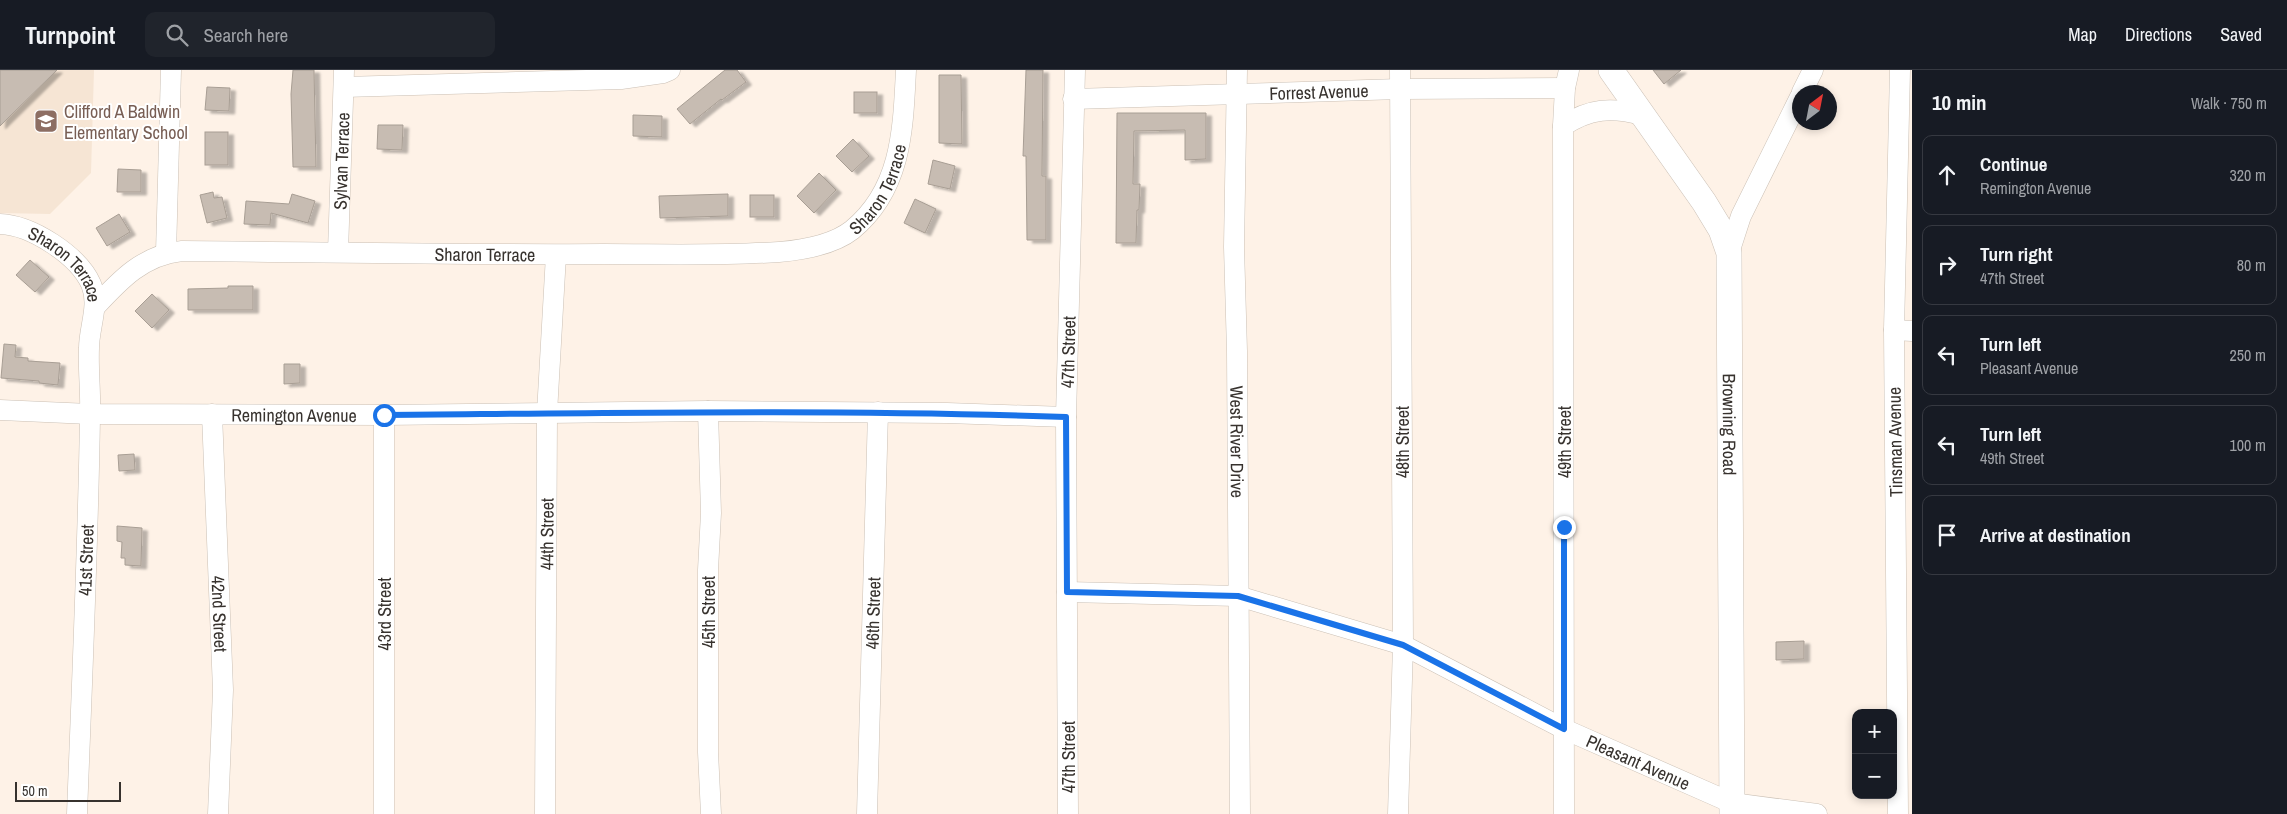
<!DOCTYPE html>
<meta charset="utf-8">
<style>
:root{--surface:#171b24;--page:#20242c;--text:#f1f3f6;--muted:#9ea1a6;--line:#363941}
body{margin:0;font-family:"Archivo Narrow",sans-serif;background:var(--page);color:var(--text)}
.controls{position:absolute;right:15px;bottom:15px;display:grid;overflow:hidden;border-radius:10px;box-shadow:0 2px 8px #0003}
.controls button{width:45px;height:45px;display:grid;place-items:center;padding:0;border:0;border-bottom:1px solid var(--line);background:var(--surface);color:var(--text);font:25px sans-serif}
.compass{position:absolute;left:1792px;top:15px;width:45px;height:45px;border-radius:50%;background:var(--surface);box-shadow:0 2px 8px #0003;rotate:32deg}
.scale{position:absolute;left:15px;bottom:12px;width:106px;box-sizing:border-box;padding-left:5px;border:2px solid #37322e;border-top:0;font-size:14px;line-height:18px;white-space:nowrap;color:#37322e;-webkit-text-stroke:4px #fff;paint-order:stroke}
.stop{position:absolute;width:15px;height:15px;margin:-11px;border:4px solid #1a73e8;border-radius:50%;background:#fff}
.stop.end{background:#1a73e8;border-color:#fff;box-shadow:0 1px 5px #0008}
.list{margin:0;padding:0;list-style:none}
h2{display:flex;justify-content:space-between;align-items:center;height:65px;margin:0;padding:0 20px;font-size:21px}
h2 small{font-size:16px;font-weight:400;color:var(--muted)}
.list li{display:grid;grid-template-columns:32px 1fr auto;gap:15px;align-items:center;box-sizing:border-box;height:80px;margin:0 10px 10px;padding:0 10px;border:1px solid var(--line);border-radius:10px}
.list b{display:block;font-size:19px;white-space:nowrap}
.list p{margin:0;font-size:16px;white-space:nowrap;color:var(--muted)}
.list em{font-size:16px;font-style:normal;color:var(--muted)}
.icon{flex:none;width:28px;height:28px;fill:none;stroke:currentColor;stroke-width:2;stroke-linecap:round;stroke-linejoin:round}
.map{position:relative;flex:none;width:1912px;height:744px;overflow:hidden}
header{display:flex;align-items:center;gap:30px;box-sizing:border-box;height:70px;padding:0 25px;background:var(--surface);border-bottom:1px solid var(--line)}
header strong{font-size:24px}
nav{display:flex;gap:28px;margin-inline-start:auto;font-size:18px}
.search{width:350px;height:45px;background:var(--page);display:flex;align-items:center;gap:12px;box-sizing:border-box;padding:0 18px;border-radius:10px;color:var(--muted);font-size:19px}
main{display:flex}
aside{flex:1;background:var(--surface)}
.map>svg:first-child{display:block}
.built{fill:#f6e5d4}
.building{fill:#c7bcb2;stroke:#a89e94;filter:url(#shadow)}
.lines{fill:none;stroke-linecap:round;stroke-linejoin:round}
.minor-casing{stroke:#cbc0b5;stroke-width:21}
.major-casing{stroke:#cbc0b5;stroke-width:26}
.minor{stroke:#fff;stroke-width:20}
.major{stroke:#fff;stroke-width:25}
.route{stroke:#1a73e8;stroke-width:6}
.labels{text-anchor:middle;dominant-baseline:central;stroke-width:4;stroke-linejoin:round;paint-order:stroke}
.street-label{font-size:18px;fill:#37322e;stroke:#fff}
.education-label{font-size:18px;fill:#785e54;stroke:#fff;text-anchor:start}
</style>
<header>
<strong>Turnpoint</strong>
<div class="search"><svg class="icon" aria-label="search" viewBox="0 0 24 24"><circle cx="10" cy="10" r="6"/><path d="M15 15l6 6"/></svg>Search here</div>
<nav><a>Map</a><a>Directions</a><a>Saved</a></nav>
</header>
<main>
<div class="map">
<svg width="1912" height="744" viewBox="0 0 1912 744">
<defs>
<filter id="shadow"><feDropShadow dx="5.5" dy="3" stdDeviation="1" flood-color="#0004"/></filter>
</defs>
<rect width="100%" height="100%" fill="#fef2e7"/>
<polygon class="built" points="0,0 94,0 91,103 50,144 0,143"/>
<g class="building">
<polygon points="0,0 57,0 0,56"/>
<polygon points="293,0 314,0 316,97 293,97 291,24"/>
<polygon points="725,0 737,0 746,12 722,30 721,29 690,54 677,39"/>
<polygon points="1026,0 1043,0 1042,106 1046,106 1046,170 1027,170 1026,86 1023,86"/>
<polygon points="1653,0 1681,0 1664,14"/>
<polygon points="939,5 961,5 962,74 939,73"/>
<polygon points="207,17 230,18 229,41 205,40"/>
<rect x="854" y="22" width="23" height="21"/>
<polygon points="1117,43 1206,43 1206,89 1185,90 1185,60 1134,61 1133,114 1140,114 1139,140 1137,140 1136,173 1116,173"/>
<polygon points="633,45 662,46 662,67 633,66"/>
<polygon points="378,55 403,55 402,80 377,79"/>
<rect x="205" y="62" width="23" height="33"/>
<polygon points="853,69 869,86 852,102 836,86"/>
<polygon points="933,90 955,96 950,119 928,114"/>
<polygon points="118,99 141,100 141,122 117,122"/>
<polygon points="819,103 836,120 814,143 797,126"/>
<polygon points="213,122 214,128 222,127 227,148 207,153 200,125"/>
<polygon points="292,124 315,131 308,153 271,143 270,155 244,154 246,131 289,134"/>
<polygon points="728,124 728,146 660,148 659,126"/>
<rect x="750" y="125" width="24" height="22"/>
<polygon points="915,129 936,139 925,163 904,153"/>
<polygon points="119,144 130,162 107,176 96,158"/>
<polygon points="30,190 49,207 35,222 16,205"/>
<polygon points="228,216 253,216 253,240 188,240 188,219 228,218"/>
<polygon points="152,224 169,240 152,258 135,241"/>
<polygon points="4,274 16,275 15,287 28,288 28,291 60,293 58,315 39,313 39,311 1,308"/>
<polygon points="284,294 300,294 300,313 284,314"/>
<polygon points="134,384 135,400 119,401 118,385"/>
<polygon points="117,456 142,458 141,496 125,495 125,488 121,488 122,472 117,471"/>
<polygon points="1804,571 1804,589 1776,590 1776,572"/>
</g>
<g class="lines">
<g class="minor-casing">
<g id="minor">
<path id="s1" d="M 1237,0 L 1234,177 L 1237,281 L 1240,744"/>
<polyline points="344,17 621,9 663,3 670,0"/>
<polyline points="1802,22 1813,0"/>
<path id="s2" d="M 1073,29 L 1400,19 L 1565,18"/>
<path d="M 1563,56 C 1590,38 1612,37 1642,45"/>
<path id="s3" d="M 0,154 C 31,155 78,185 91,214 C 100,235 89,257 89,278 C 88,301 91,323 90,346 C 88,479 82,611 77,744"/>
<path id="s4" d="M 338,182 L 344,0"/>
<polyline points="166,183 171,0"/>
<polyline points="1729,183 1741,146 1800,27"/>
<path id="s5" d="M 95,237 C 120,210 143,185 182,181 C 322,182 463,185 604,184 C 662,184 721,186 779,182 C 802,180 833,175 852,160 C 902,119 903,59 906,0"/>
<polyline points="1894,260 1912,261"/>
<path id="s6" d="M 0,340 L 90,344 L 384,345 L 708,341 L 947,343 L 1066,347"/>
<polyline points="708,341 711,443 708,500 708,682 711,744"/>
<path id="s7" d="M 212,344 L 223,620 L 218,744"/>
<polyline points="384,345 384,744"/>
<path id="s8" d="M 1067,522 L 1238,526 L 1403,575 L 1564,659 L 1732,733 L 1817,744"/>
<path id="s9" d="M 545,744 L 547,343 L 556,185"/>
<path id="s10" d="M 867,744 L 878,342"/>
<path id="s11" d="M 1068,744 L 1066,347 L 1075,0"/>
<polyline points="1398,744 1403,575 1400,0"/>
<polyline points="1564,744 1563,56 1565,18 1569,0"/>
<polyline points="1898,744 1894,260 1900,0"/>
</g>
</g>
<g class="major-casing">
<g id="major">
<path id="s12" d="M 1611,0 L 1704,132 L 1721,160 L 1729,183 L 1732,744"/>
</g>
</g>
<use href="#minor" class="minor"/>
<use href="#major" class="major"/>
</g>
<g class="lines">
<path class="route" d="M 384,345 C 611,343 839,339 1066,347 L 1067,522 L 1238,526 L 1403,575 L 1564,659 L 1564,457"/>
</g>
<defs>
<g id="school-square" transform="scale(1.25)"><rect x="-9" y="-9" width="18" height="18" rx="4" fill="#8d6e63" stroke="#fff"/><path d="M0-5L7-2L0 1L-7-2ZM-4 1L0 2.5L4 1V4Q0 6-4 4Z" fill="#fff"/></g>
</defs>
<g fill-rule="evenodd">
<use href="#school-square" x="46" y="51"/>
</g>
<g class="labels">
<g class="street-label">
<text stroke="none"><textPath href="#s2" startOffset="246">Forrest Avenue</textPath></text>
<text stroke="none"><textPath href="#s4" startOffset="91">Sylvan Terrace</textPath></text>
<text stroke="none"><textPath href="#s5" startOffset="830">Sharon Terrace</textPath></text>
<text stroke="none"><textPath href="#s5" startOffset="409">Sharon Terrace</textPath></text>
<text stroke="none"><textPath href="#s3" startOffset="81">Sharon Terrace</textPath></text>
<text stroke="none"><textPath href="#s11" startOffset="462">47th Street</textPath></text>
<text stroke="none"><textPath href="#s6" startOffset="294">Remington Avenue</textPath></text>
<text stroke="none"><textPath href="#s12" startOffset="390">Browning Road</textPath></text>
<text stroke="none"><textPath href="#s1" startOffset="372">West River Drive</textPath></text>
<text transform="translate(1402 372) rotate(-90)">48th Street</text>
<text transform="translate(1564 372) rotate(-90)">49th Street</text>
<text transform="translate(1895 372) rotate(-91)">Tinsman Avenue</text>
<text stroke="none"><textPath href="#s9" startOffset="280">44th Street</textPath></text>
<text transform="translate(86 490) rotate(-88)">41st Street</text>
<text transform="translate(708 542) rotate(-90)">45th Street</text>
<text stroke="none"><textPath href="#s10" startOffset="201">46th Street</textPath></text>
<text stroke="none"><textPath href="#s7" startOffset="200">42nd Street</textPath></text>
<text transform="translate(384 544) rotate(-90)">43rd Street</text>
<text transform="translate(1068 687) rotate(-90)">47th Street</text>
<text stroke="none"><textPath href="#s8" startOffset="606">Pleasant Avenue</textPath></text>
</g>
<g class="education-label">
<text x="64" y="41">Clifford A Baldwin<tspan x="64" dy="21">Elementary School</tspan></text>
</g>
</g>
</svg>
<div class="controls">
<button>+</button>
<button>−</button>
</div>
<svg class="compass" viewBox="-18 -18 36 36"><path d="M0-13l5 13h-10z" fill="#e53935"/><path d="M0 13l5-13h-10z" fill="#9ea1a6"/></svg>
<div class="scale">50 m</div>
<div class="stop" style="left:384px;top:345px"></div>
<div class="stop end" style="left:1564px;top:457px"></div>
</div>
<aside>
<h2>10 min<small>Walk · 750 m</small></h2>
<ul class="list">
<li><svg class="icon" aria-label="ahead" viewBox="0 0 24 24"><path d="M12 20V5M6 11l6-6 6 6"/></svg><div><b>Continue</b><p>Remington Avenue</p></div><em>320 m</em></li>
<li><svg class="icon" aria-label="right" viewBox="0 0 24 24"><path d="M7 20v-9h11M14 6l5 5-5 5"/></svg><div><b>Turn right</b><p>47th Street</p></div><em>80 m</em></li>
<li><svg class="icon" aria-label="left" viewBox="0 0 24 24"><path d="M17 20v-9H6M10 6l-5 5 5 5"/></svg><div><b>Turn left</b><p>Pleasant Avenue</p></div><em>250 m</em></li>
<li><svg class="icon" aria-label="left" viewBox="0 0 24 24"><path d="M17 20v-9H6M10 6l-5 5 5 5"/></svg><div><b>Turn left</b><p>49th Street</p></div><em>100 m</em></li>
<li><svg class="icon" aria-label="arrive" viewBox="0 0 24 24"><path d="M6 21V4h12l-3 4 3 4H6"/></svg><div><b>Arrive at destination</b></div></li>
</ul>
</aside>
</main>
